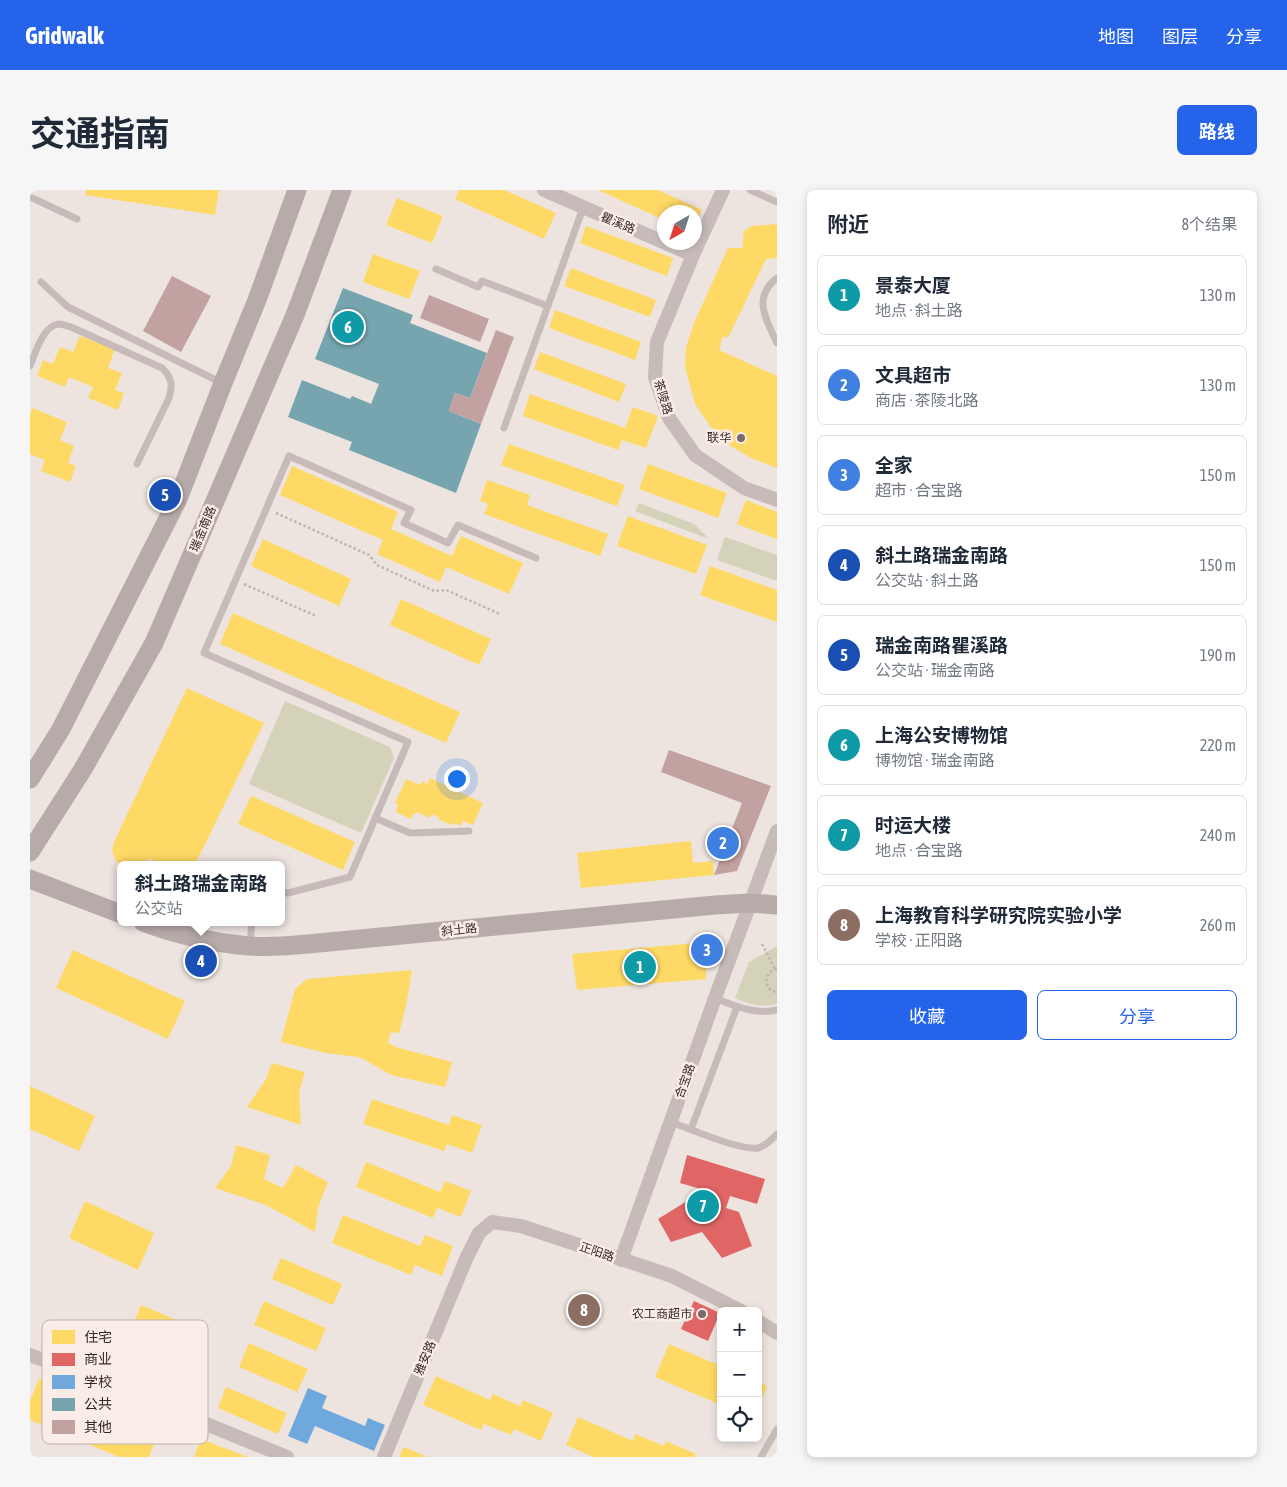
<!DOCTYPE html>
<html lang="zh">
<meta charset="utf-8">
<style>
:root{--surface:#fff;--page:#f6f6f7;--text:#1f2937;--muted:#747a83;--line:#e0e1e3;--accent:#2563eb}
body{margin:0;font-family:"Asap Condensed","Noto Sans SC",sans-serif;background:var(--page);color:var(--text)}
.controls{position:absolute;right:15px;bottom:15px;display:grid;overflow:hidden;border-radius:8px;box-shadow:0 2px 8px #0003}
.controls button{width:45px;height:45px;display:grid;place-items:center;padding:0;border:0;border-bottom:1px solid var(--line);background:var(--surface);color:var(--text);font:25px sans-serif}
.compass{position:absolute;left:627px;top:15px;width:45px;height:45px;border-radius:50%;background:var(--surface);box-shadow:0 2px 8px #0003;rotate:219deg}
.you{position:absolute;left:426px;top:588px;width:18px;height:18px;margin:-12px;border:4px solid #fff;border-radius:50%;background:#1a73e8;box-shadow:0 0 0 8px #1a73e833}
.badge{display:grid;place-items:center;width:32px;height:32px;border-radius:50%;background:var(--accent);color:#fff;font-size:16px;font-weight:700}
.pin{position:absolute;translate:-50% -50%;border:2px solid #fff;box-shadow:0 1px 5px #0006}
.popup{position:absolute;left:87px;top:671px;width:168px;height:65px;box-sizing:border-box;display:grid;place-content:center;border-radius:8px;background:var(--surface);filter:drop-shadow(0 1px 4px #0005);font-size:16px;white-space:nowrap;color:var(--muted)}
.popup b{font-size:19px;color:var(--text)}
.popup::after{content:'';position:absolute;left:50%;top:100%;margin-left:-10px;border:10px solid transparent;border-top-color:var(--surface)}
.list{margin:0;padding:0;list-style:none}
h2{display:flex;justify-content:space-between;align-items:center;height:65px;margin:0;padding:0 20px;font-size:21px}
h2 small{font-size:16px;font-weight:400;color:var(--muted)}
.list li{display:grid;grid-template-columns:32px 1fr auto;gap:15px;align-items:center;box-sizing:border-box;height:80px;margin:0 10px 10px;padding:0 10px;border:1px solid var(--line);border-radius:8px}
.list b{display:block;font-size:19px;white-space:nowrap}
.list p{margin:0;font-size:16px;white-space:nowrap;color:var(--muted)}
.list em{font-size:16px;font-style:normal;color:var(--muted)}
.actions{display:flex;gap:10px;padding:15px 20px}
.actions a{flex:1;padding:11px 0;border:1px solid var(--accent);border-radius:8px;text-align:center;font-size:18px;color:var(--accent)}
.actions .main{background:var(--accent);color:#fff}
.icon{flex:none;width:28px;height:28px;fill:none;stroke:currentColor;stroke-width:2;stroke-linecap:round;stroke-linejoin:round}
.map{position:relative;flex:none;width:747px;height:1267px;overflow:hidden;border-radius:8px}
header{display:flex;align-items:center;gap:30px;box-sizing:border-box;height:70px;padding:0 25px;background:var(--accent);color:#fff}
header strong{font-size:24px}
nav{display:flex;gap:28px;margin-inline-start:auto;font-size:18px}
.intro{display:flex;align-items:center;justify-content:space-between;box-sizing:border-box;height:120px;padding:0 30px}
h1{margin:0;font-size:35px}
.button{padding:12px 22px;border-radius:8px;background:var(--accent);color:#fff;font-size:18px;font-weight:700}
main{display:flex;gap:30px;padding:0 30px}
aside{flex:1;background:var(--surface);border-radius:8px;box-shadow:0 2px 8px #0003}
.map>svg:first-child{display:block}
.green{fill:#d4d2b9}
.homes{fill:#ffd966}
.shops{fill:#e06666}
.schools{fill:#6fa8dc}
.public{fill:#76a5af}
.building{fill:#c2a2a0}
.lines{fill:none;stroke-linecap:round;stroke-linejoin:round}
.path{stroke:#bfb4b1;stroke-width:2.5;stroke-dasharray:2.5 2.5;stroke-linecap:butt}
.service{stroke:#c6bbb9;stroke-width:7}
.minor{stroke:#c6bbb9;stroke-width:14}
.secondary{stroke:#b7aba9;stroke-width:19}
.poi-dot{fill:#776a68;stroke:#faede7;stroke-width:2}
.labels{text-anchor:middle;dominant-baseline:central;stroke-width:5;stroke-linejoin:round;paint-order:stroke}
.street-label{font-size:12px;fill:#372827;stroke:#faede7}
.poi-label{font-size:12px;fill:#372827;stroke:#faede7;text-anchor:end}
.key{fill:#faede7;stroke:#c0b2ad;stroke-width:1}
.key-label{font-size:14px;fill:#372827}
</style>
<header>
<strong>Gridwalk</strong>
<nav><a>地图</a><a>图层</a><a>分享</a></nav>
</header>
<div class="intro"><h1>交通指南</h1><a class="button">路线</a></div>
<main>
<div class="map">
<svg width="747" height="1267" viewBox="0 0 747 1267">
<rect width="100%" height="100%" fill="#ede4e0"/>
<g class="green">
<polygon points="609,313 664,334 679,349 605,321"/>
<polygon points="695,347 747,365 747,391 687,370"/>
<polygon points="255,511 360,557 364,568 331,643 219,594"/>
<path d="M 747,756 L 747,814 C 731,818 719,814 705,808 L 719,772 Z"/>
</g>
<g class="homes">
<polygon points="56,0 189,0 185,25 55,5"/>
<polygon points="429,0 474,0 526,23 514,49 425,9"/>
<polygon points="568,0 628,0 672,20 664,36 664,22 634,22 634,30"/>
<polygon points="367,8 413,26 402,53 356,35"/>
<polygon points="747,34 747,68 736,69 698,148 693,146 689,160 747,186 747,278 721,268 702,257 680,236 665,214 655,177 656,157 664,133 698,58 712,58 714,41 722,36"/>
<polygon points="556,36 643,68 637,86 550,53"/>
<polygon points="343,64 390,81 379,109 333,92"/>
<polygon points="541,78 626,110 620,127 534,96"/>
<polygon points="525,120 611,152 605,170 519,138"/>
<polygon points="50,146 85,159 78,178 92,183 85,200 94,203 88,220 58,208 63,197 39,187 35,197 7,186 13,170 23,174 30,157 43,162"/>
<polygon points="510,162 596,194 589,212 504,179"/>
<polygon points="500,204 595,238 603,217 628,226 616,258 592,250 588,260 493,226"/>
<polygon points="2,218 37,232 30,250 44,256 38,273 46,276 40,292 11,281 15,270 0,264 0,224"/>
<polygon points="479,254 595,295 587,316 471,275"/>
<polygon points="618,274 697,303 688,328 609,299"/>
<polygon points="262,276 368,322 361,339 422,366 431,346 493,373 479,404 416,377 410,392 347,364 353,350 250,305"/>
<polygon points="457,290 500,305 497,315 578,344 570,366 454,324 458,314 450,311"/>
<polygon points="716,310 747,322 747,349 707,334"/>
<polygon points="598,326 677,355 666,384 587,356"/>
<polygon points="233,349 321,389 309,416 221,376"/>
<polygon points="680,376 747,400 747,432 670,405"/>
<polygon points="371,409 461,449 449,475 360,435"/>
<polygon points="203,423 430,522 416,553 190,454"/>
<polygon points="157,498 234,533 165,675 133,675 119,669 112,675 91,675 91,677 85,669 82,661 84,652"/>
<polygon points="400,588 453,613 443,635 433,631 430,636 424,633 422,635 409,630 410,628 402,624 400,628 387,622 386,624 384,623 381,629 366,622 368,615 365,613 376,589 390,595 392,591 397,594"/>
<polygon points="221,606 325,652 313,680 208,634"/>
<polygon points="661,651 663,673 683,671 684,685 551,698 547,663"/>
<polygon points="677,752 676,789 547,800 542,764"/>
<polygon points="43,760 155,811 138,849 26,798"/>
<polygon points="382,780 376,816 369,843 361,842 358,853 369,858 422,872 415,897 361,885 335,870 328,867 296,863 251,852 265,799 277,789"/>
<polygon points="242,873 275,882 269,902 271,935 217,917 236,889"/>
<polygon points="0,896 65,926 49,961 0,939"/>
<polygon points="342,909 419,935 422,925 452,935 442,963 417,954 414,961 333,934"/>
<polygon points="206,955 240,965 234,989 253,998 266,975 298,992 288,1018 285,1042 236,1015 185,998 201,976"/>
<polygon points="336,972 410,1002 415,991 441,1001 431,1027 407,1018 403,1028 326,997"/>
<polygon points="55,1011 124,1043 108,1080 39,1048"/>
<polygon points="313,1025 390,1056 395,1045 423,1056 412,1086 385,1075 381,1085 302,1053"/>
<polygon points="251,1068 312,1094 303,1115 242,1089"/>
<polygon points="234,1111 296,1138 286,1161 224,1135"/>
<polygon points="111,1115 173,1141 151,1195 89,1169"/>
<polygon points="219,1153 278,1179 267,1202 209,1177"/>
<polygon points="639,1154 691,1176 691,1215 625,1187"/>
<polygon points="406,1186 460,1210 463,1204 490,1216 493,1210 523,1223 511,1251 484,1239 481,1245 454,1234 451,1240 393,1215"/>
<polygon points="9,1188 130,1238 119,1267 89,1267 0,1230 0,1211"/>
<polygon points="728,1192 737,1196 728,1217"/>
<polygon points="196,1197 257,1223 248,1244 188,1218"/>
<polygon points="548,1227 603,1251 605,1244 634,1256 636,1251 666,1264 664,1267 563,1267 536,1255"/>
<polygon points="171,1249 218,1267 164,1267"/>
<polygon points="374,1257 397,1267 369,1267"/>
</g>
<g class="shops">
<polygon points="657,965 735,989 727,1014 700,1006 696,1018 709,1022 722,1056 692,1068 672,1042 641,1052 628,1029 662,1008 677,1012 681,1002 650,993"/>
<polygon points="664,1111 690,1123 678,1151 651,1139"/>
</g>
<polygon class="schools" points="278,1198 297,1206 292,1218 335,1236 338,1228 355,1235 344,1261 285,1236 277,1254 258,1246"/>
<polygon class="public" points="313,98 383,125 380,133 457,163 440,208 425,203 419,221 451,234 426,303 319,260 322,252 258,227 272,190 320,209 322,206 341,214 349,194 285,169"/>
<g class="building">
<polygon points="142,86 181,106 151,162 113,141"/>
<polygon points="399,105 459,129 450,152 390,128"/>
<polygon points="466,140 484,147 451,234 419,221 425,203 440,208"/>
<polygon points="639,560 741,596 707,681 684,685 712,613 631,582"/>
</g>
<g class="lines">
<g class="path">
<polyline points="246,323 339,365 347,375 404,401 416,400 470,424"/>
<polyline points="214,394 286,426"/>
<polyline points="732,754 745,779"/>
<path d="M 747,779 C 737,781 734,790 739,799 L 747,803"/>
</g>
<g class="service">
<polyline points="720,0 747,12"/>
<polyline points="0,7 47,29"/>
<polyline points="406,79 448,97 452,91 518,116"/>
<path d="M 747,88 C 722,107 736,130 747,153"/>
<polyline points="11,92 38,117 192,193"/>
<path d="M 0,176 C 5,164 13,135 29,134 C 32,134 37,136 41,137 L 132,178 C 142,187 143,196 139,208 L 107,274"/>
<polyline points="474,238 553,18"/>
<polyline points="345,628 380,643 439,641"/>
<polyline points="251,702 258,703 320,687 378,552 174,463 259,266 381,320 374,333 418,353 428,335 506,368"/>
<polyline points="220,754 222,732"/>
<path d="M 685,808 C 704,816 726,825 747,820"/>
<path d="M 641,932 C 660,939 711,961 728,958 C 736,956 742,949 747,944"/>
<polyline points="661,939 707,817"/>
<polyline points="731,1267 747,1239"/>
</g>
<g class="minor">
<polyline points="514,0 663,65"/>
<polyline points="693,0 663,65 627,152 625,187 639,228 665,265 714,298 747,310"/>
<polyline points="591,1070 685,808 747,641"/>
<polyline points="728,1131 747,1143"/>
<polyline points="0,1165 76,1193 257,1267"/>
<polyline points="354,1267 436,1069 449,1043 462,1032 491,1036 642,1086 711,1121"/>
</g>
<g class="secondary">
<polyline points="0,589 31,539 148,309 193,193 227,110 267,0"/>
<polyline points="0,662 53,579 124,453 265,125 312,0"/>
<polyline points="0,689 91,724"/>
<path d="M 113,732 C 148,745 183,753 219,756 C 239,757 259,756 278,754 L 685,715 L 720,713 L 747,715"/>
</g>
</g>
<g class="poi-dot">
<circle cx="711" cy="248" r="5"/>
<circle cx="672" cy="1124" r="5"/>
</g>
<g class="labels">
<g class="street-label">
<text transform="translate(588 33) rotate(23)">瞿溪路</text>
<text transform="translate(633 207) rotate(73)">茶陵路</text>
<text transform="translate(173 339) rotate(-67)">瑞金南路</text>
<text transform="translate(429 740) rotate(-6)">斜土路</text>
<text transform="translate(655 891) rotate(-70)">合宝路</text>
<text transform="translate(567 1062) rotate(19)">正阳路</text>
<text transform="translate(395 1168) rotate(-67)">雅安路</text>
</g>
<g class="poi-label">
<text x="701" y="248">联华</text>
<text x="662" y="1124">农工商超市</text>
</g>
</g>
<rect x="12" y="1130" width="166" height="124" rx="8" class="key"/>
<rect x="22" y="1140" width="23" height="14" fill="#ffd966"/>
<rect x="22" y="1163" width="23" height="13" fill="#e06666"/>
<rect x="22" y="1185" width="23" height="14" fill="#6fa8dc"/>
<rect x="22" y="1208" width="23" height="13" fill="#76a5af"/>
<rect x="22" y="1230" width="23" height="14" fill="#c2a2a0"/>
<g class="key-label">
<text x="54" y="1152">住宅</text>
<text x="54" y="1174">商业</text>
<text x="54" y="1197">学校</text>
<text x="54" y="1219">公共</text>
<text x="54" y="1242">其他</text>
</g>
</svg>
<div class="controls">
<button>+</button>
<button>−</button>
<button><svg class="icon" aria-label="locate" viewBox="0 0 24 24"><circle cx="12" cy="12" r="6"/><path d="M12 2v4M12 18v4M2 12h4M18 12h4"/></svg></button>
</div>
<svg class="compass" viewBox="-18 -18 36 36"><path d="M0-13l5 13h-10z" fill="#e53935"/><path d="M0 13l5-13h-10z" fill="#747a83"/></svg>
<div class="you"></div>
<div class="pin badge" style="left:610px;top:777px;background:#0f9aa8">1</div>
<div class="pin badge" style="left:693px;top:653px;background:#3f7fe0">2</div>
<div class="pin badge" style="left:677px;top:760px;background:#3f7fe0">3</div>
<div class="pin badge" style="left:171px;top:771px;background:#1a4fb4">4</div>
<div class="popup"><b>斜土路瑞金南路</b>公交站</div>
<div class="pin badge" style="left:135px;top:305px;background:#1a4fb4">5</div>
<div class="pin badge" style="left:318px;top:137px;background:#0f9aa8">6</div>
<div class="pin badge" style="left:673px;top:1016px;background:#0f9aa8">7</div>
<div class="pin badge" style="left:554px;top:1120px;background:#8d6e63">8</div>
</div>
<aside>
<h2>附近<small>8个结果</small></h2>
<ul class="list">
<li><span class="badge" style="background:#0f9aa8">1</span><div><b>景泰大厦</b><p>地点 · 斜土路</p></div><em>130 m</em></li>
<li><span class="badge" style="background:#3f7fe0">2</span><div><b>文具超市</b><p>商店 · 茶陵北路</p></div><em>130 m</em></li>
<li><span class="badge" style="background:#3f7fe0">3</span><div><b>全家</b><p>超市 · 合宝路</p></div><em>150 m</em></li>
<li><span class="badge" style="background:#1a4fb4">4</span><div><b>斜土路瑞金南路</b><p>公交站 · 斜土路</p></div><em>150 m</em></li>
<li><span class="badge" style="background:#1a4fb4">5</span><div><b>瑞金南路瞿溪路</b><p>公交站 · 瑞金南路</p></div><em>190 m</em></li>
<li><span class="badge" style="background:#0f9aa8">6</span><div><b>上海公安博物馆</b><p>博物馆 · 瑞金南路</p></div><em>220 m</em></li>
<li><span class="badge" style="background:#0f9aa8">7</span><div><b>时运大楼</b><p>地点 · 合宝路</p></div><em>240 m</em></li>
<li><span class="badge" style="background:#8d6e63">8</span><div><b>上海教育科学研究院实验小学</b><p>学校 · 正阳路</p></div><em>260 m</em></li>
</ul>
<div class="actions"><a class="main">收藏</a><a>分享</a></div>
</aside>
</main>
